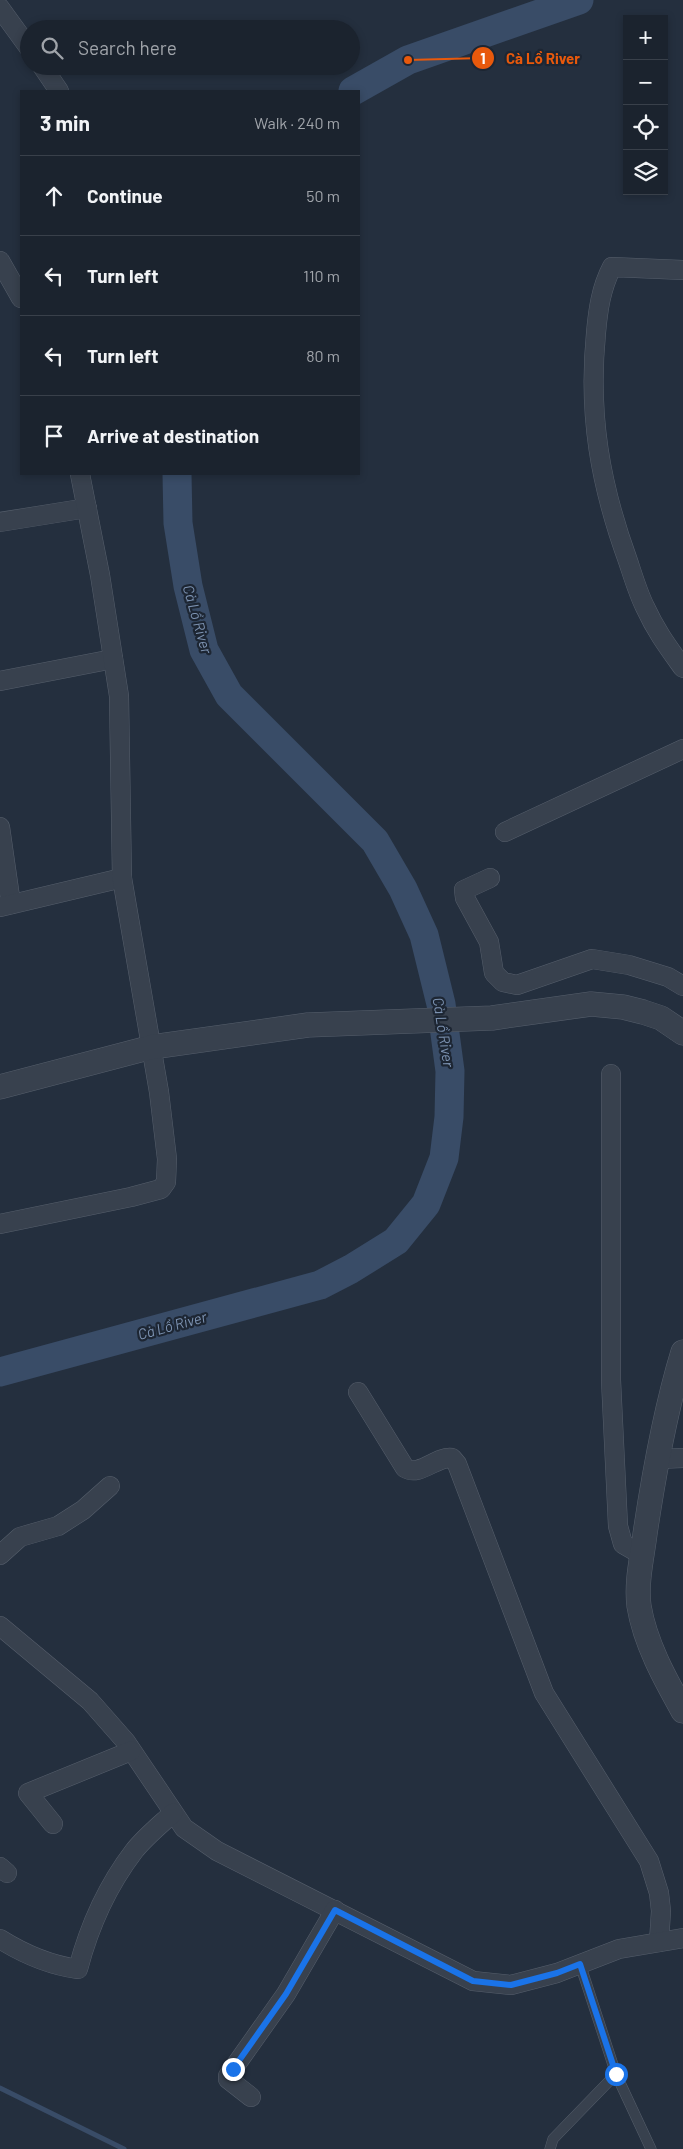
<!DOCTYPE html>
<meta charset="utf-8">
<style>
:root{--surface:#1b232e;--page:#282f3a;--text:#f1f3f6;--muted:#a0a4aa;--line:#39404a}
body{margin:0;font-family:Barlow,sans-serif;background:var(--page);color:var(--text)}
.controls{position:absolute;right:15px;top:15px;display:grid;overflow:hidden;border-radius:0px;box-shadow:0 2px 8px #0003}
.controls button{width:45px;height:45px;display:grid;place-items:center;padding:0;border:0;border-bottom:1px solid var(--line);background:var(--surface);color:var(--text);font:25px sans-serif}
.stop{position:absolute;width:15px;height:15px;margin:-11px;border:4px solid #1a73e8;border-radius:50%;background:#fff}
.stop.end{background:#1a73e8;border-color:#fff;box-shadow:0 1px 5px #0008}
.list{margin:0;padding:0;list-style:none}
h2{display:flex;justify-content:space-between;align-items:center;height:65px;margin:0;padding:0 20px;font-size:21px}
h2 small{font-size:16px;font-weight:400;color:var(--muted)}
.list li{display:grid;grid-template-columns:32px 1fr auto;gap:15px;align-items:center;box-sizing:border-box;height:80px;padding:0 20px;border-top:1px solid var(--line)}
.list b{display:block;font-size:19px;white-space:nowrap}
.list em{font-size:16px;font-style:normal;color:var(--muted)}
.icon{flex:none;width:28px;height:28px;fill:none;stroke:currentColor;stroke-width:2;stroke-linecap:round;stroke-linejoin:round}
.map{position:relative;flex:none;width:683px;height:2149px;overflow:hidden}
.search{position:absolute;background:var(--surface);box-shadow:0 2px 8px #0003;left:20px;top:20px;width:340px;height:55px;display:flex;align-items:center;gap:12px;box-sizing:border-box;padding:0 18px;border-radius:28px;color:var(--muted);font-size:19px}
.panel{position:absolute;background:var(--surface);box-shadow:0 2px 8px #0003;left:20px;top:90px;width:340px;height:385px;border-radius:0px}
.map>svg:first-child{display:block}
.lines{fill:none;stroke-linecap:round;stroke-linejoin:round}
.stream{stroke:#394c67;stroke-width:5}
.river{stroke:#394c67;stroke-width:29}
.service-casing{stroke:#565f6c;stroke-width:11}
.minor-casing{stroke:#565f6c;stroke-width:20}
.tertiary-casing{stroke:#565f6c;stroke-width:25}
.service{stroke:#38414e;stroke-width:10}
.minor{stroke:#38414e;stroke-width:19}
.tertiary{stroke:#38414e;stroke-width:24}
.route{stroke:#1a73e8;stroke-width:6}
.labels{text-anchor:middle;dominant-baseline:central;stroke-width:4.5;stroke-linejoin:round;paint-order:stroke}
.water-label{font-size:15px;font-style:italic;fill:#7c92b1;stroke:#1d2633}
.leader{fill:none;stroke:#e8590c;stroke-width:2}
.callout-dot{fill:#e8590c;stroke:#1d2633;stroke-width:2}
.mark-label{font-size:15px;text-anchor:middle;font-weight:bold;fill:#fff}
.callout-label{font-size:15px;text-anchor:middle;font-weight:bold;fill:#e8590c;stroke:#1d2633;stroke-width:4.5;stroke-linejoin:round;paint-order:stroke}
</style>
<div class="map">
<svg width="683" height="2149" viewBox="0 0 683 2149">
<rect width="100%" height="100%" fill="#242f3e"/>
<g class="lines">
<polyline class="stream" points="0,2088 124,2149"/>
<g class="river">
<polyline points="353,91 408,60 579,0"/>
<polyline points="0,1372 320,1285 351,1269 396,1241 426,1204 444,1158 449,1117 450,1071 441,1004 424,935 403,889 375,841 229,695 204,650 188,586 178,523 177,474"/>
</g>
<g class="service-casing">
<g id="service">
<polyline points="580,1964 616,2074 651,2149"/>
<polyline points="550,2149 553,2139 616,2074"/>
</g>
</g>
<g class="minor-casing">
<g id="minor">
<polyline points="0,8 29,48"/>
<polyline points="42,66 59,91"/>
<polyline points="0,261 21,298"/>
<path d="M 683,270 L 612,267 C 601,288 598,310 596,333 C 588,415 600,484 628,561 C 633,576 638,593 645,607 C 656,631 668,647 683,668"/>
<polyline points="0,522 87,508"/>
<polyline points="0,681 113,659"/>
<polyline points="0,827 11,904"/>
<polyline points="505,832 683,749"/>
<polyline points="490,878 464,890 465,898 489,942 494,973 503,982 517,985 592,959 629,965 668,977 683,986"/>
<polyline points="0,907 122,878"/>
<polyline points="611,1074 611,1380 618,1526 623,1544 642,1555"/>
<polyline points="0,1224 131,1197 161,1189 166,1182 167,1159 159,1092 122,878 119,696 100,575 80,474"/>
<path d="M 358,1392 L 405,1468 C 420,1477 436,1456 452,1458 L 457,1464 L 544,1693 L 649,1861 L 659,1893 L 661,1911 L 659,1942"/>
<polyline points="658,1459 683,1458"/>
<polyline points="0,1555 20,1537 58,1526 83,1510 110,1486"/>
<polyline points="0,1626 90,1701 126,1742 184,1828 217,1851 473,1981 511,1985 557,1973 619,1949 683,1938"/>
<polyline points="53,1824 28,1793 131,1751"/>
<polyline points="0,1867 7,1873"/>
<path d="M 0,1939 C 24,1954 49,1965 78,1969 C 89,1927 108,1885 134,1851 C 145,1837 160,1825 173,1813"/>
<polyline points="251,2097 228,2079 228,2076 286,1994 335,1910"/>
</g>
</g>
<g class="tertiary-casing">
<g id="tertiary">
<polyline points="0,1087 152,1047 308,1025 492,1018 591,1004 623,1007 643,1012 661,1018 683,1033"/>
<path d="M 683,1352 C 665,1411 654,1473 645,1534 C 642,1558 636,1582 639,1606 C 645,1643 665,1679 683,1711"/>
</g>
</g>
<use href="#service" class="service"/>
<use href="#minor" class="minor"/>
<use href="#tertiary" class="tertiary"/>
</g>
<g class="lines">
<polyline class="route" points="233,2069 286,1994 335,1910 473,1981 511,1985 557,1973 580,1964 616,2074"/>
</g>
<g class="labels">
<g class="water-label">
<text transform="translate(198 619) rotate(74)">Cà Lồ River</text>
<text transform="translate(444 1032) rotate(81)">Cà Lồ River</text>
<text transform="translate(172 1325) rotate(-15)">Cà Lồ River</text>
</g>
</g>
<path class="leader" d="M408 60L483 58"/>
<g class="callout-dot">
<circle cx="408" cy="60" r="5"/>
<circle cx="483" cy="58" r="12"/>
</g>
<g class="mark-label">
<text x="483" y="64">1</text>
</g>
<g class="callout-label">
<text x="543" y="64">Cà Lồ River</text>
</g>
</svg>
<div class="controls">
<button>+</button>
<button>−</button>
<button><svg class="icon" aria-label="locate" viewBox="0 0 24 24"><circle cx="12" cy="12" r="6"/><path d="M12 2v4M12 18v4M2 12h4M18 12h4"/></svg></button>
<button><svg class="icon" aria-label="layers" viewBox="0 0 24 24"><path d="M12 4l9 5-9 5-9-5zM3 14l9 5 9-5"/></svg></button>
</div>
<div class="stop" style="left:616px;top:2074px"></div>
<div class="stop end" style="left:233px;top:2069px"></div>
<div class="search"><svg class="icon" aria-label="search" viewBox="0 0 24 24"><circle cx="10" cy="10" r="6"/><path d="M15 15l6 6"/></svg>Search here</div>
<section class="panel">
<h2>3 min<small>Walk · 240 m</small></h2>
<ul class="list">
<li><svg class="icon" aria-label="ahead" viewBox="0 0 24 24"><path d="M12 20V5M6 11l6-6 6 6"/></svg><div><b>Continue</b></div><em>50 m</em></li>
<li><svg class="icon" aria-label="left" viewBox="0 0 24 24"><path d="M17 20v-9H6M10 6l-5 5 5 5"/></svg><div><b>Turn left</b></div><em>110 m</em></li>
<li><svg class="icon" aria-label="left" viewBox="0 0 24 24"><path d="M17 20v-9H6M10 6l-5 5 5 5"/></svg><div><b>Turn left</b></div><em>80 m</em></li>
<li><svg class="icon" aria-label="arrive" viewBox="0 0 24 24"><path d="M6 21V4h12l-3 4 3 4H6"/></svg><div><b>Arrive at destination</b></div></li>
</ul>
</section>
</div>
